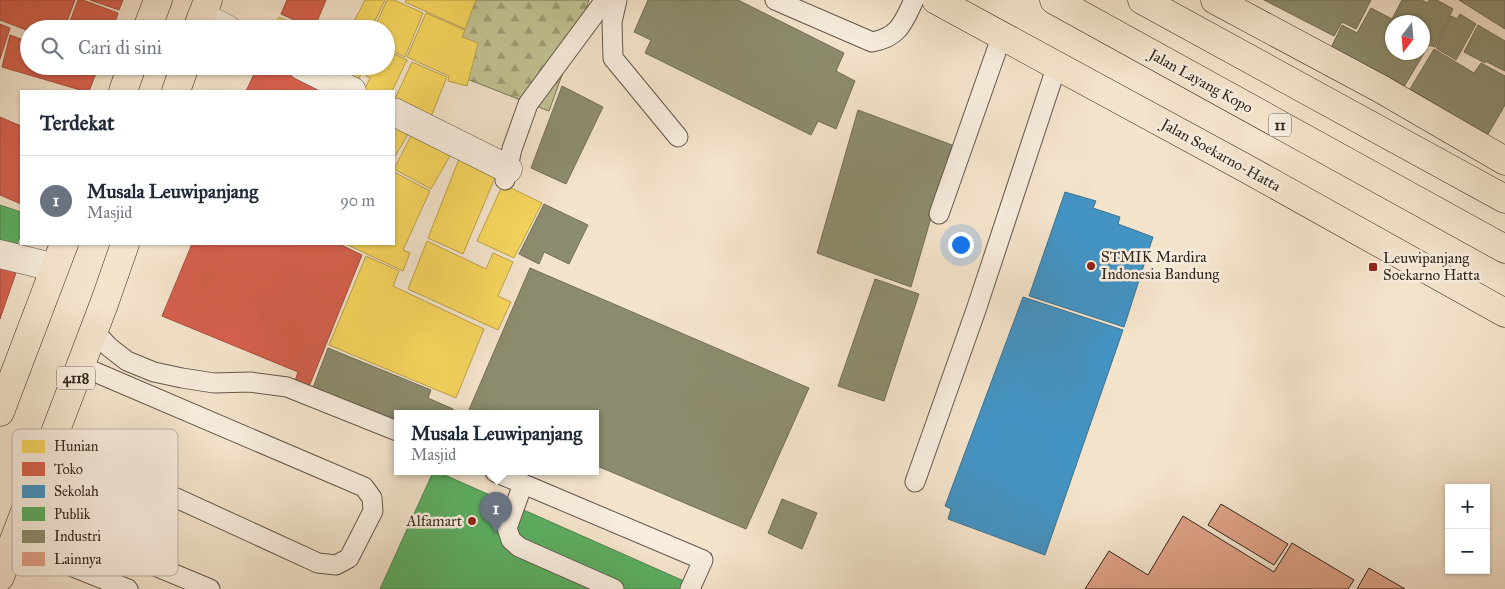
<!DOCTYPE html>
<html lang="id">
<meta charset="utf-8">
<style>
:root{--surface:#fff;--page:#f2f2f3;--text:#1f2937;--muted:#747a83;--line:#e0e1e3;--accent:#ea580c}
body{margin:0;font-family:"IM FELL Great Primer",serif;background:var(--page);color:var(--text)}
.controls{position:absolute;right:15px;bottom:15px;display:grid;overflow:hidden;border-radius:0px;box-shadow:0 1px 4px #0004}
.controls button{width:45px;height:45px;display:grid;place-items:center;padding:0;border:0;border-bottom:1px solid var(--line);background:var(--surface);color:var(--text);font:25px sans-serif}
.compass{position:absolute;left:1385px;top:15px;width:45px;height:45px;border-radius:50%;background:var(--surface);box-shadow:0 1px 4px #0004;rotate:196deg}
.you{position:absolute;left:960px;top:244px;width:18px;height:18px;margin:-12px;border:4px solid #fff;border-radius:50%;background:#1a73e8;box-shadow:0 0 0 8px #1a73e833}
.badge{display:grid;place-items:center;width:32px;height:32px;border-radius:50%;background:var(--accent);color:#fff;font-size:16px;font-weight:700}
.pin{position:absolute;translate:-50% -41px;filter:drop-shadow(0 1px 2px #0008)}
.pin::after{content:'';position:absolute;top:26px;width:18px;height:15px;background:inherit;clip-path:polygon(0 0,100% 0,50% 100%)}
.popup{position:absolute;left:394px;top:410px;width:205px;height:65px;box-sizing:border-box;display:grid;place-content:center;border-radius:0px;background:var(--surface);filter:drop-shadow(0 1px 4px #0005);font-size:16px;white-space:nowrap;color:var(--muted)}
.popup b{font-size:19px;color:var(--text)}
.popup::after{content:'';position:absolute;left:50%;top:100%;margin-left:-10px;border:10px solid transparent;border-top-color:var(--surface)}
.list{margin:0;padding:0;list-style:none}
h2{display:flex;justify-content:space-between;align-items:center;height:65px;margin:0;padding:0 20px;font-size:21px}
h2 small{font-size:16px;font-weight:400;color:var(--muted)}
.list li{display:grid;grid-template-columns:32px 1fr auto;gap:15px;align-items:center;box-sizing:border-box;height:90px;padding:0 20px;border-top:1px solid var(--line)}
.list b{display:block;font-size:19px;white-space:nowrap}
.list p{margin:0;font-size:16px;white-space:nowrap;color:var(--muted)}
.list em{font-size:16px;font-style:normal;color:var(--muted)}
.icon{flex:none;width:28px;height:28px;fill:none;stroke:currentColor;stroke-width:2;stroke-linecap:round;stroke-linejoin:round}
.map{position:relative;flex:none;width:1505px;height:589px;overflow:hidden}
.search{position:absolute;background:var(--surface);box-shadow:0 1px 4px #0004;left:20px;top:20px;width:375px;height:55px;display:flex;align-items:center;gap:12px;box-sizing:border-box;padding:0 18px;border-radius:28px;color:var(--muted);font-size:19px}
.panel{position:absolute;background:var(--surface);box-shadow:0 1px 4px #0004;left:20px;top:90px;width:375px;height:155px;border-radius:0px}
.map>svg:first-child{display:block}
.forest{fill:url(#forest-firs);stroke:#7a7458}
.homes{fill:#f6d55c;stroke:#bba149}
.shops{fill:#d6604d;stroke:#a54f3f}
.schools{fill:#4393c3;stroke:#3e7392}
.public{fill:#5aae61;stroke:#4e864d}
.industry{fill:#8c8c6e;stroke:#716e56;fill-rule:evenodd}
.building{fill:#dfa287;stroke:#32271e}
.lines{fill:none;stroke-linecap:round;stroke-linejoin:round}
.lane-casing{stroke:#62564a;stroke-width:21}
.street-casing{stroke:#62564a;stroke-width:29}
.primary-casing{stroke:#32271e;stroke-width:29}
.highway-casing{stroke:#32271e;stroke-width:29}
.lane{stroke:#f8edde;stroke-width:19}
.street{stroke:#f8edde;stroke-width:28}
.primary{stroke:#f4e4cc;stroke-width:28}
.highway{stroke:#f4e4cc;stroke-width:28}
.poi-dot{fill:#8f2418;stroke:#f8edde;stroke-width:2}
.labels{text-anchor:middle;dominant-baseline:central;stroke-width:5;stroke-linejoin:round;paint-order:stroke}
.shield{fill:#f8edde;stroke:#6d6258;stroke-width:1}
.shield-label{font-size:14px;font-weight:bold;fill:#32271e}
.street-label{font-size:15px;fill:#32271e;stroke:#f8edde}
.poi-label{font-size:15px;fill:#32271e;stroke:#f8edde;text-anchor:start}
.key{fill:#f8edde;stroke:#bdb2a4;stroke-width:1}
.key-label{font-size:14px;fill:#32271e}
</style>
<div class="map">
<svg width="1505" height="589" viewBox="0 0 1505 589">
<defs>
<pattern id="forest-firs" width="22" height="20" patternUnits="userSpaceOnUse" patternTransform="scale(1.25)"><rect width="22" height="20" fill="#c2c293"/><path d="M5 1l3.5 6h-7zM16 11l3.5 6h-7z" fill="#9e9e77"/></pattern>
</defs>
<rect width="100%" height="100%" fill="#f4e4cc"/>
<filter id="stains"><feTurbulence type="fractalNoise" baseFrequency=".004" numOctaves="4"/><feColorMatrix values="0 0 0 0 .2 0 0 0 0 .09 0 0 0 0 .02 0 0 0 .5 -.17"/></filter>
<radialGradient id="worn" r=".72"><stop offset=".6" stop-color="#630" stop-opacity="0"/><stop offset="1" stop-color="#630" stop-opacity=".3"/></radialGradient>
<polygon class="forest" points="472,0 589,0 549,111 449,72"/>
<g class="homes">
<polygon points="365,0 385,0 371,29 350,29"/>
<polygon points="387,0 394,0 423,13 405,57 386,48 386,29 374,29"/>
<polygon points="406,0 476,0 465,29 405,2"/>
<polygon points="426,13 465,30 462,37 478,43 467,86 448,81 449,76 407,57"/>
<polygon points="279,17 303,29 274,29"/>
<polygon points="386,50 407,60 392,91 364,91 370,78 366,76 371,66 386,66"/>
<polygon points="412,62 447,77 427,127 394,101"/>
<polygon points="307,66 365,66 353,91"/>
<polygon points="394,122 410,131 394,158"/>
<polygon points="413,132 451,154 431,189 394,169"/>
<polygon points="459,159 499,168 463,254 428,238"/>
<polygon points="394,172 430,191 403,250 410,253 403,271 346,244 394,244"/>
<polygon points="503,184 542,203 514,258 477,241"/>
<polygon points="427,241 486,269 493,253 513,262 498,296 511,302 498,330 408,289"/>
<polygon points="366,256 399,271 393,286 484,329 456,398 329,345"/>
</g>
<g class="shops">
<polygon points="0,0 75,0 64,29 29,29 29,31 0,20"/>
<polygon points="78,0 83,0 118,13 113,29 67,29"/>
<polygon points="90,0 123,0 119,10"/>
<polygon points="287,0 326,0 314,29 281,14"/>
<polygon points="0,24 10,28 0,59"/>
<polygon points="10,35 29,42 29,66 99,66 89,91 84,91 2,67"/>
<polygon points="258,66 292,66 329,91 246,91"/>
<polygon points="0,117 21,126 21,204 0,195"/>
<polygon points="192,244 339,244 362,255 308,389 294,384 298,372 162,316"/>
<polygon points="0,260 18,267 0,319"/>
</g>
<g class="schools">
<polygon points="1065,192 1096,201 1093,208 1120,217 1118,224 1153,237 1124,327 1029,296"/>
<polygon points="1023,297 1123,330 1045,555 948,519 951,509 945,506"/>
</g>
<g class="public">
<polygon points="0,205 21,212 21,233 14,254 0,250"/>
<polygon points="433,472 438,472 702,589 380,589"/>
</g>
<g class="industry">
<polygon points="648,0 738,0 844,53 836,71 855,81 836,129 818,121 811,135 645,53 651,40 634,32"/>
<polygon points="1264,0 1329,0 1331,1 1332,0 1371,0 1356,29 1342,22 1334,36"/>
<path d="M 1402,0 L 1421,0 L 1428,3 L 1429,0 L 1437,0 L 1453,9 L 1435,47 L 1429,45 L 1402,90 L 1330,50 L 1342,25 L 1357,33 L 1371,8 L 1392,19 ZM 1392,22 L 1422,22 L 1422,52 L 1392,52 Z"/>
<polygon points="1459,0 1505,0 1505,29"/>
<polygon points="1460,14 1476,24 1456,60 1436,48 1451,16 1457,19"/>
<polygon points="1478,25 1505,41 1505,71 1485,61 1485,63 1464,52"/>
<polygon points="1434,49 1474,73 1481,63 1505,76 1505,105 1487,136 1410,89"/>
<polygon points="562,86 603,107 566,184 531,168"/>
<polygon points="858,110 952,145 911,287 817,253"/>
<polygon points="544,204 588,225 569,264 544,252 539,264 519,254"/>
<polygon points="530,268 809,388 746,529 595,465 595,414 473,414 468,412"/>
<polygon points="875,279 919,294 884,401 838,386"/>
<polygon points="328,348 431,390 428,398 453,409 451,414 397,414 397,425 312,390"/>
<polygon points="782,499 817,513 802,549 768,533"/>
</g>
<g class="building">
<polygon points="1221,504 1288,544 1274,565 1208,525"/>
<polygon points="1183,516 1274,572 1292,543 1354,580 1348,589 1085,589 1109,551 1148,575"/>
<polygon points="1369,568 1405,589 1357,589"/>
</g>
<g class="lines">
<g class="lane-casing">
<g id="lane">
<polyline points="617,0 612,22 613,58 678,137"/>
<path d="M 775,0 L 872,42 C 899,37 903,23 914,0"/>
<polyline points="505,180 512,149 528,104 605,0"/>
<polyline points="939,214 1002,35"/>
<polyline points="94,331 109,347 127,361 154,372 182,378 214,383 250,382 287,387 397,431"/>
<polyline points="52,441 318,563 336,565 349,558 373,511 372,498 364,487 81,366"/>
<polyline points="495,472 703,560 690,589"/>
<polyline points="915,482 976,310 1057,65"/>
<polyline points="523,484 507,528 511,540 519,547 614,589"/>
<polyline points="26,512 210,589"/>
<polyline points="13,543 128,589"/>
</g>
</g>
<g class="street-casing">
<g id="street">
<polyline points="202,16 227,29"/>
<polyline points="302,66 352,91"/>
<polyline points="394,112 508,169"/>
<polyline points="0,254 40,264 54,269"/>
</g>
</g>
<g class="primary-casing">
<g id="primary">
<polyline points="147,29 158,0"/>
<polyline points="197,29 208,0"/>
<polyline points="123,91 132,66"/>
<polyline points="176,91 185,66"/>
<polyline points="0,412 64,244"/>
<polyline points="0,577 104,304 125,244"/>
</g>
</g>
<g class="highway-casing">
<g id="highway">
<polyline points="936,0 1247,169 1505,313"/>
<polyline points="1054,0 1505,249"/>
<polyline points="1142,0 1505,199"/>
<polyline points="1215,0 1381,89 1505,161"/>
</g>
</g>
<use href="#lane" class="lane"/>
<use href="#street" class="street"/>
<use href="#primary" class="primary"/>
<use href="#highway" class="highway"/>
</g>
<g class="poi-dot">
<circle cx="1091" cy="266" r="5"/>
<rect x="1368" y="262" width="10" height="10" rx="2.5"/>
<circle cx="472" cy="521" r="5"/>
</g>
<g class="labels">
<g class="shield">
<rect x="1269" y="113.5" width="22" height="23" rx="4"/>
<rect x="57" y="366.5" width="38" height="23" rx="4"/>
</g>
<g class="shield-label">
<text x="1280" y="125">11</text>
<text x="76" y="378">4118</text>
</g>
<g class="street-label">
<text transform="translate(1201 81) rotate(29)">Jalan Layang Kopo</text>
<text transform="translate(1221 155) rotate(29)">Jalan Soekarno-Hatta</text>
</g>
<g class="poi-label">
<text x="1101" y="257">STMIK Mardira<tspan x="1101" dy="17">Indonesia Bandung</tspan></text>
<text x="1383" y="258">Leuwipanjang<tspan x="1383" dy="17">Soekarno Hatta</tspan></text>
<text x="462" y="521" text-anchor="end">Alfamart</text>
</g>
</g>
<rect x="12" y="429" width="166" height="147" rx="8" class="key"/>
<rect x="22" y="440" width="23" height="13" fill="#f6d55c"/>
<rect x="22" y="462" width="23" height="14" fill="#d6604d"/>
<rect x="22" y="485" width="23" height="13" fill="#4393c3"/>
<rect x="22" y="507" width="23" height="14" fill="#5aae61"/>
<rect x="22" y="530" width="23" height="13" fill="#8c8c6e"/>
<rect x="22" y="552" width="23" height="14" fill="#dfa287"/>
<g class="key-label">
<text x="54" y="451">Hunian</text>
<text x="54" y="474">Toko</text>
<text x="54" y="496">Sekolah</text>
<text x="54" y="519">Publik</text>
<text x="54" y="541">Industri</text>
<text x="54" y="564">Lainnya</text>
</g>
<rect width="100%" height="100%" filter="url(#stains)"/>
<rect width="100%" height="100%" fill="url(#worn)"/>
</svg>
<div class="controls">
<button>+</button>
<button>−</button>
</div>
<svg class="compass" viewBox="-18 -18 36 36"><path d="M0-13l5 13h-10z" fill="#e53935"/><path d="M0 13l5-13h-10z" fill="#747a83"/></svg>
<div class="you"></div>
<div class="pin badge" style="left:496px;top:533px;background:#6b7280">1</div>
<div class="popup"><b>Musala Leuwipanjang</b>Masjid</div>
<div class="search"><svg class="icon" aria-label="search" viewBox="0 0 24 24"><circle cx="10" cy="10" r="6"/><path d="M15 15l6 6"/></svg>Cari di sini</div>
<section class="panel">
<h2>Terdekat<small></small></h2>
<ul class="list">
<li><span class="badge" style="background:#6b7280">1</span><div><b>Musala Leuwipanjang</b><p>Masjid</p></div><em>90 m</em></li>
</ul>
</section>
</div>
